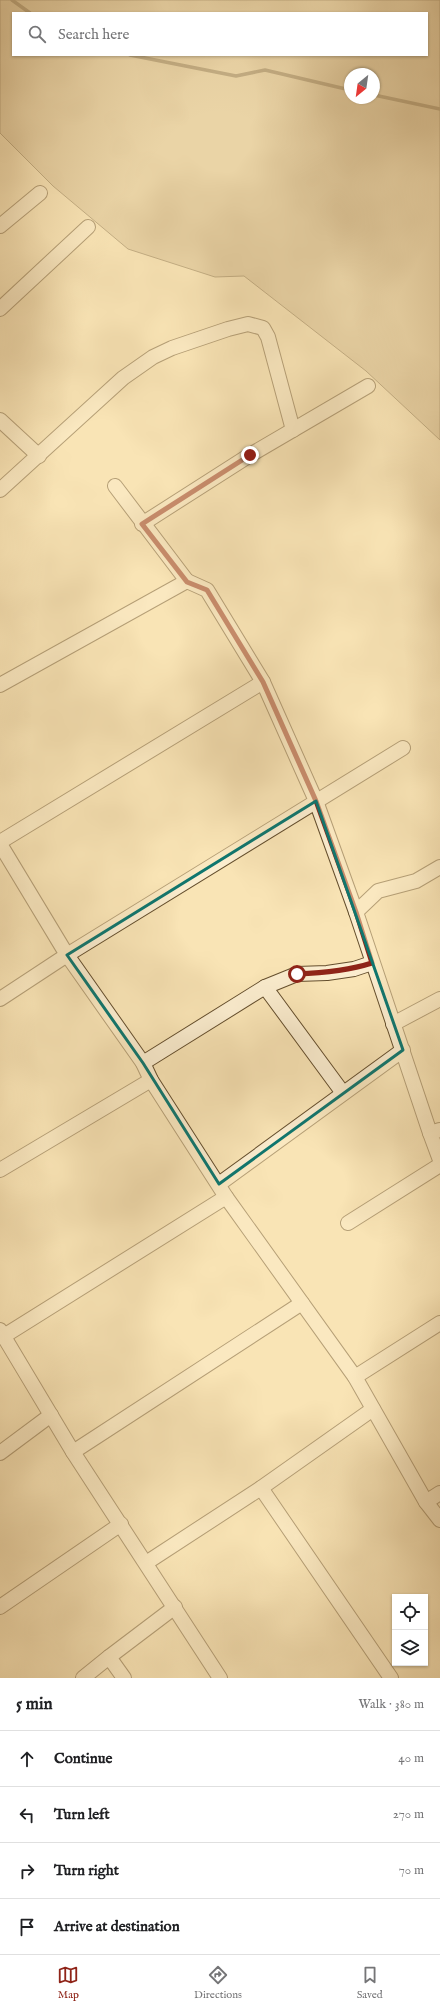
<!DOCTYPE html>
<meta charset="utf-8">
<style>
:root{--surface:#fff;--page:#f6f6f6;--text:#202124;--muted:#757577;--line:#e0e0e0;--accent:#8f2418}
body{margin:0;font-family:"IM FELL English",serif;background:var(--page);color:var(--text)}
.controls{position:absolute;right:12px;bottom:12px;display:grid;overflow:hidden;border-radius:0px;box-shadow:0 1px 3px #0004}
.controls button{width:36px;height:36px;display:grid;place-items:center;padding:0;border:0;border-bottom:1px solid var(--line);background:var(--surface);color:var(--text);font:20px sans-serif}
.compass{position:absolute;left:344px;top:68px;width:36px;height:36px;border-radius:50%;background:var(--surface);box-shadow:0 1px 3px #0004;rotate:209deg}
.stop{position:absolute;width:12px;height:12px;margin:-9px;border:3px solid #8f2418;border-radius:50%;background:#fff}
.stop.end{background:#8f2418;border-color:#fff;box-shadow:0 1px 4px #0008}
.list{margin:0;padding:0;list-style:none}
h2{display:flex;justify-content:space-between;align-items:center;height:52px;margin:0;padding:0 16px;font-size:17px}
h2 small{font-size:13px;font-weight:400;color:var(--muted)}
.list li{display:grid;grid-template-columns:26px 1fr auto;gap:12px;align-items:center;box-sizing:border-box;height:56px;padding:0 16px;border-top:1px solid var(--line)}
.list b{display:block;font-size:15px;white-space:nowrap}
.list em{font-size:13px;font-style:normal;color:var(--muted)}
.icon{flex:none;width:22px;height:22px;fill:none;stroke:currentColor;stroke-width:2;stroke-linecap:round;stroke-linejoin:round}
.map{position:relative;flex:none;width:440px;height:1678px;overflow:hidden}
.search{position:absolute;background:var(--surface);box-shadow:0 1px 3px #0004;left:12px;right:12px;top:12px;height:44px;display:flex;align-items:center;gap:10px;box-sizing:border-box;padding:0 14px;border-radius:0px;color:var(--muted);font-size:15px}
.sheet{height:276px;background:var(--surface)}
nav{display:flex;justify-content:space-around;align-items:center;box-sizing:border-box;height:56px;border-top:1px solid var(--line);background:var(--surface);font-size:11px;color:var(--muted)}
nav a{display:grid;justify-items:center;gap:2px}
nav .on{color:var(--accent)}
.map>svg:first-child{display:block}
.green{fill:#d7c296;stroke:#846f4b;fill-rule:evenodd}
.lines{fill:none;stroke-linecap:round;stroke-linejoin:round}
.stream{stroke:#816b47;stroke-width:3.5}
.minor-casing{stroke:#644e2d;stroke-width:16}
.minor{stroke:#fbedcf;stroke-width:14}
.route{stroke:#8f2418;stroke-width:5}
.marked{fill:none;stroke:#0f766e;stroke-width:3;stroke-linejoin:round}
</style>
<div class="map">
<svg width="440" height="1678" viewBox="0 0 440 1678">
<rect width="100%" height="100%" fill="#f9e4b5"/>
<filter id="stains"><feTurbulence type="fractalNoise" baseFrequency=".005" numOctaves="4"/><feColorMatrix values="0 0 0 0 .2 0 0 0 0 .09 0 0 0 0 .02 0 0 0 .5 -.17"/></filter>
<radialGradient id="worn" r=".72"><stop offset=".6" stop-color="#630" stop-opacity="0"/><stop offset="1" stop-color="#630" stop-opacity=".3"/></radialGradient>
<path class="green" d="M 0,0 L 440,0 L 440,440 L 366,371 L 244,276 L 215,277 L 128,249 L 53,186 L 0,133 ZM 13,13 L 427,13 L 427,55 L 13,55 ZM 350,74 L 374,74 L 374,98 L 350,98 Z"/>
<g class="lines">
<g class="stream">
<polyline points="12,0 30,13"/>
<polyline points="130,55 236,76 265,70 350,90"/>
<polyline points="374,95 440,109"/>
</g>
<g class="minor-casing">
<g id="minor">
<polyline points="0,226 40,193"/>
<polyline points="0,309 88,227"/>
<polyline points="0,420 39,456"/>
<polyline points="115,486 187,581"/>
<polyline points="0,490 123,378 153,357 172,348 228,329 248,324 263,328 268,337 293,430"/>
<polyline points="142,524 250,455 368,386"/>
<polyline points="0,685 187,581 207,590 263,682 316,801 356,912"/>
<polyline points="0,842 263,682"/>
<polyline points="0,844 67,955 143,1063 151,1080 226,1197 355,1377 426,1502 440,1520"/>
<polyline points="265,987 343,1093"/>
<polyline points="0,999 67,955 403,748"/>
<polyline points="393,1024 440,999"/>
<polyline points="143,1063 265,987 297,974 327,973 354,969 372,963"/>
<polyline points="440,1130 430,1133 440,1160"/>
<polyline points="430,1133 356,912 378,891 416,881 440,867"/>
<polyline points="0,1170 151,1080"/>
<polyline points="219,1184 403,1050"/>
<polyline points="348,1223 440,1165"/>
<polyline points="0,1330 73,1452 220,1678"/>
<polyline points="4,1336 226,1197"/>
<polyline points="355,1377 440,1323"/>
<polyline points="73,1452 302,1303"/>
<polyline points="0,1453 51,1415"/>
<polyline points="261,1488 391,1678"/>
<polyline points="426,1502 440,1493"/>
<polyline points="146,1563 261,1488 373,1409"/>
<polyline points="0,1607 121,1524"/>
<polyline points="109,1657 175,1607"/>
<polyline points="83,1678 109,1657 124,1678"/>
</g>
</g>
<use href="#minor" class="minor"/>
</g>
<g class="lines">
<path class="route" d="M 250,455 L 142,524 L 187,582 L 207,590 L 263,682 L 316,801 L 356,912 L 372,963 C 347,971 323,973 297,974"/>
</g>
<path d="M0 0H440V1678H0ZM 316,801 L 403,1050 L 219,1184 L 143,1063 L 67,955 Z" fill="#f9e4b5" fill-opacity=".55" fill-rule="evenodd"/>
<path class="marked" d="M 316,801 L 403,1050 L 219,1184 L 143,1063 L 67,955 Z"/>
<rect width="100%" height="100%" filter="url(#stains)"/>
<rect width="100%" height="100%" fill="url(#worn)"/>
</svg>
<div class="controls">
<button><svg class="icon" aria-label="locate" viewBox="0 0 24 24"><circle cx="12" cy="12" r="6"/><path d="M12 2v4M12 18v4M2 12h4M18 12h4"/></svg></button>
<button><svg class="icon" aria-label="layers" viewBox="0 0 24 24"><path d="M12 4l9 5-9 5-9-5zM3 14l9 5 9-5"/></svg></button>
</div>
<svg class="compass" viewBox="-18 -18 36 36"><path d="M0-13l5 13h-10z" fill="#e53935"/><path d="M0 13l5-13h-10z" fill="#757577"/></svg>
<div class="stop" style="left:297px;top:974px"></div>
<div class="stop end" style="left:250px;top:455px"></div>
<div class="search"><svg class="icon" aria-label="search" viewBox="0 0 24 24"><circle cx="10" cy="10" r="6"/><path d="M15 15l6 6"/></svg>Search here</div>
</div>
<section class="sheet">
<h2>5 min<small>Walk · 380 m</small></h2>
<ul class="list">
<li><svg class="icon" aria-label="ahead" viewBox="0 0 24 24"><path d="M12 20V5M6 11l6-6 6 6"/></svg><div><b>Continue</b></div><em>40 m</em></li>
<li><svg class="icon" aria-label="left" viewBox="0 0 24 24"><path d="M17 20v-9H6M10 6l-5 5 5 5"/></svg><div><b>Turn left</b></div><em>270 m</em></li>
<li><svg class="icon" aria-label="right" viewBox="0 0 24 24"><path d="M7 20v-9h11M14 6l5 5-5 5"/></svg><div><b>Turn right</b></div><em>70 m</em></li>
<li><svg class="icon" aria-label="arrive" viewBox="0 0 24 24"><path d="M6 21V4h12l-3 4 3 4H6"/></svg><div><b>Arrive at destination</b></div></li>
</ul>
</section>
<nav>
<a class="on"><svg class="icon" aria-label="map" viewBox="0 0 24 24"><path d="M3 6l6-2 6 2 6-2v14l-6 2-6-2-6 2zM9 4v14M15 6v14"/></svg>Map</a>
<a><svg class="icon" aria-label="directions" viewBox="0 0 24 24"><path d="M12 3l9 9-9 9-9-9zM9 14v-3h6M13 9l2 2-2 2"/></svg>Directions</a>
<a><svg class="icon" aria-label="saved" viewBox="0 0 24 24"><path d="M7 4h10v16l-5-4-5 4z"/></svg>Saved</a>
</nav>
